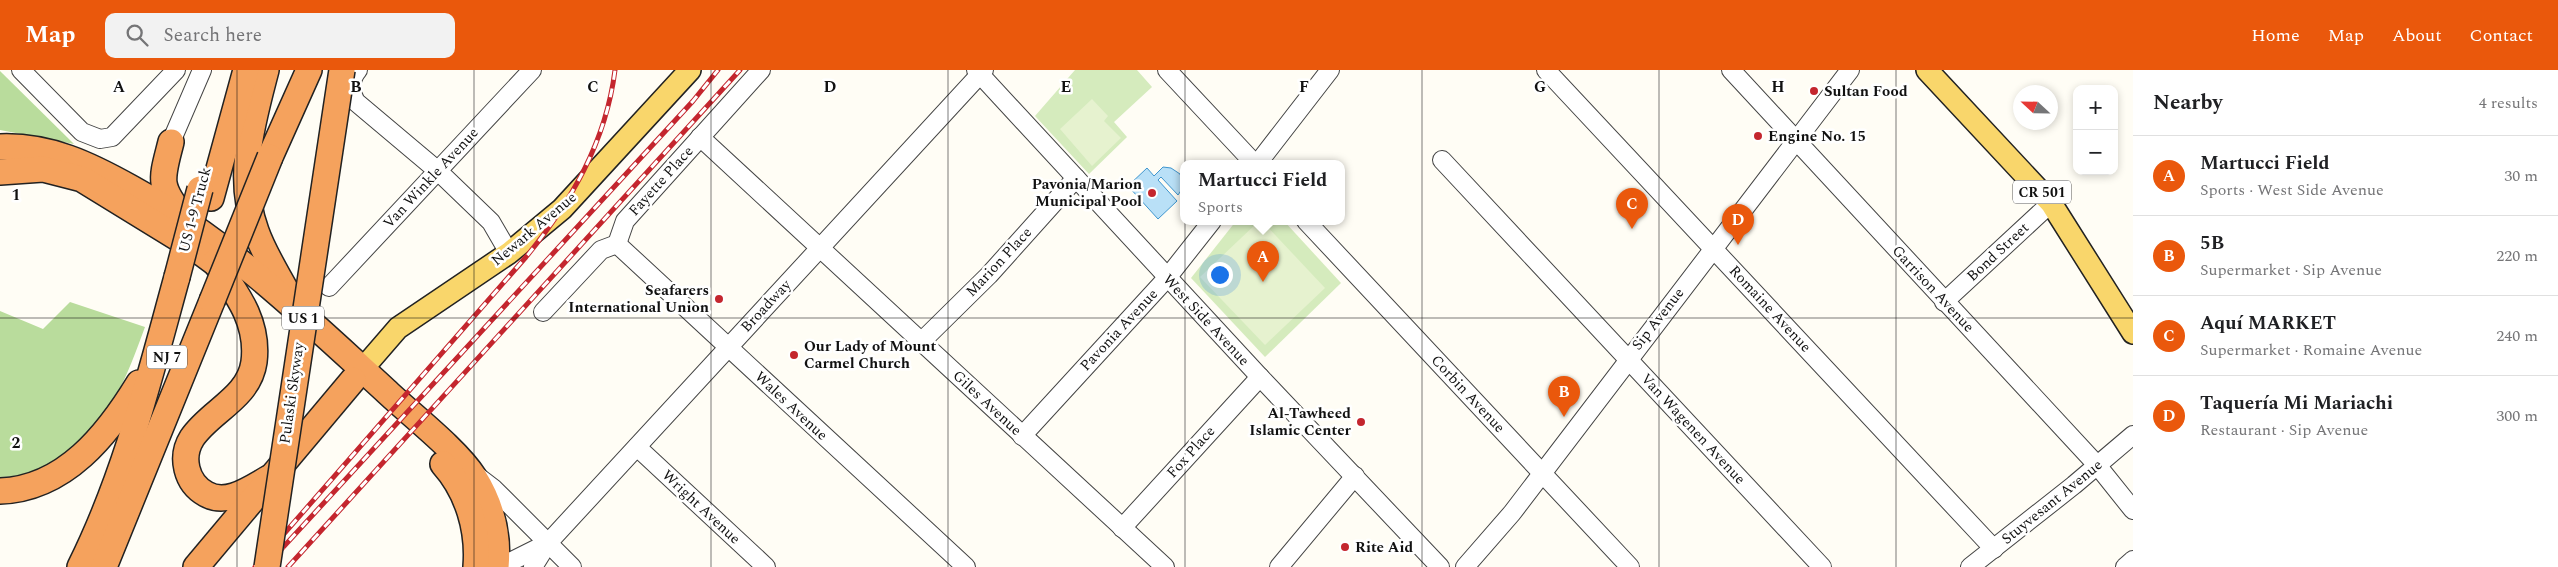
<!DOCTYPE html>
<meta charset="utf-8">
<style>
:root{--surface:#fff;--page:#f2f2f2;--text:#202124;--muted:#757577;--line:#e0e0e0;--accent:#ea580c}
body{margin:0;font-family:Spectral,serif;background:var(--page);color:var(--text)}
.controls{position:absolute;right:15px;top:15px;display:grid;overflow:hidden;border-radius:10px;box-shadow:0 2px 8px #0003}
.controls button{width:45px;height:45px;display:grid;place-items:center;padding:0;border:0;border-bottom:1px solid var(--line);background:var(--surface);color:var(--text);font:25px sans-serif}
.compass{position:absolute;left:2013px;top:15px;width:45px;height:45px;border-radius:50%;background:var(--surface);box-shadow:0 2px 8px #0003;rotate:292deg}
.you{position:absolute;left:1219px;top:204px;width:18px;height:18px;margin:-12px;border:4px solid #fff;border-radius:50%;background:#1a73e8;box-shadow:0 0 0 8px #1a73e833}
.badge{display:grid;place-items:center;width:32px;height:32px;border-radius:50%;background:var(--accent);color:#fff;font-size:16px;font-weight:700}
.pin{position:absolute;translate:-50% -41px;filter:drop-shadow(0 1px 2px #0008)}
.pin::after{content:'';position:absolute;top:26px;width:18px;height:15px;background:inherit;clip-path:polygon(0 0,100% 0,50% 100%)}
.popup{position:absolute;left:1180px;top:90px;width:165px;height:65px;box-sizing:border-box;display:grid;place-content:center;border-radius:10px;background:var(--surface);filter:drop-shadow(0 1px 4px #0005);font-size:16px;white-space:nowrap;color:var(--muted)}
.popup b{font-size:19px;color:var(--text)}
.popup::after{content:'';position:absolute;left:50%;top:100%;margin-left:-10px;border:10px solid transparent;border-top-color:var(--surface)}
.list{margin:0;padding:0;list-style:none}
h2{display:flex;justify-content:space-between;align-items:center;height:65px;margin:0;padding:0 20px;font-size:21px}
h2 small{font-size:16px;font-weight:400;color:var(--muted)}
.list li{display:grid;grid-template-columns:32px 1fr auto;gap:15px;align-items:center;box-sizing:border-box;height:80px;padding:0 20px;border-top:1px solid var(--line)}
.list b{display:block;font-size:19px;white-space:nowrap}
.list p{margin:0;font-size:16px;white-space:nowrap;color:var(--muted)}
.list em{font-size:16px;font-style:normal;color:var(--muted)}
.icon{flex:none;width:28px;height:28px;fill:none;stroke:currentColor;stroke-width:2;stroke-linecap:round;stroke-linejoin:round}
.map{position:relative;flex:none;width:2133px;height:497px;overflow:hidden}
header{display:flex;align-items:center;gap:30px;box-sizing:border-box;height:70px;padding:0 25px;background:var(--accent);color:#fff}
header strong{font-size:24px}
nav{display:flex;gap:28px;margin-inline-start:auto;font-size:18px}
.search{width:350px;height:45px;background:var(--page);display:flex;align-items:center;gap:12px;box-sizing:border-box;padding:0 18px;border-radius:10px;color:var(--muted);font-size:19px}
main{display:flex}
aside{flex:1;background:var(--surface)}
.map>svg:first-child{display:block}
.green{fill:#d5ebbd}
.forest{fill:#b9dc9c}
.pitch{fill:#e6f2cf}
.water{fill:#b9e0f7;stroke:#3f96cf}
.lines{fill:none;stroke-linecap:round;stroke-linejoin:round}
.minor-casing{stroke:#444;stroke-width:20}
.major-casing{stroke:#222;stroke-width:24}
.highway-casing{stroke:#222;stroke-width:28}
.minor{stroke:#fff;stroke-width:18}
.major{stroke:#f9d66b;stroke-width:21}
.highway{stroke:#f5a25d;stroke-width:25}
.rail-casing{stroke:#c4262e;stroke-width:5}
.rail{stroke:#fff;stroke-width:3;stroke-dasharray:9;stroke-linecap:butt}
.highway-bridge-casing{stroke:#222;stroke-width:28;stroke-linecap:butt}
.highway-bridge{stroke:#f5a25d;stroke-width:25}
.grid{fill:none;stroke:#111;stroke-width:1;stroke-opacity:0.55}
.poi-dot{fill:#c4262e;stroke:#fff;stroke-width:2}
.labels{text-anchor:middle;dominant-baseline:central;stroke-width:5;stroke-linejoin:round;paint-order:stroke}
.shield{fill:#fff;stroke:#585858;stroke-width:1}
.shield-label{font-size:14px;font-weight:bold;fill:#111}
.poi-label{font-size:15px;font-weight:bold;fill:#111;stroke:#fff;text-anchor:start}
.street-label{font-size:15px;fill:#111;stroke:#fff}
.grid-label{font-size:16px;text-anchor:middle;font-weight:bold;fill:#111;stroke:#fff;stroke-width:5;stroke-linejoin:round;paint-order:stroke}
</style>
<header>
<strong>Map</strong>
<div class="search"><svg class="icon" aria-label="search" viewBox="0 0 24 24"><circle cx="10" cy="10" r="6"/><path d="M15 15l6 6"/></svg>Search here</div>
<nav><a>Home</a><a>Map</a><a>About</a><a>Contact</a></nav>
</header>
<main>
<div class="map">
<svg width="2133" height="497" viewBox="0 0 2133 497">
<rect width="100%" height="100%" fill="#fffdf5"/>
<g class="green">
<polygon points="1075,0 1137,0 1152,17 1114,52 1127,67 1089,104 1035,46"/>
<polygon points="1236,151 1284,151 1341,213 1265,287 1191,208"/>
</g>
<g class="forest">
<polygon points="0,1 74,74 0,60"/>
<path d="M 70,232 L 145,257 C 126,309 112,347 67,382 C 47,398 26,407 0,407 L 0,241 L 43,259 Z"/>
</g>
<g class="pitch">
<polygon points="1092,29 1108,46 1104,51 1121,68 1092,96 1060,59"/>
<polygon points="1259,151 1262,151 1325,218 1265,275 1200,207"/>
</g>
<polygon class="water" points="1163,97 1171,98 1180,104 1184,116 1178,125 1161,107 1158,110 1177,131 1158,149 1128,116 1147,98 1154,106"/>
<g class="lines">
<g class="minor-casing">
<g id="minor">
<polyline points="21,0 82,62 100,69 112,67 176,0"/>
<path d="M 358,0 C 349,10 350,21 356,32 L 438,101 L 491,152 L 509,183"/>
<polyline points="976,0 1260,307 1440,497"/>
<polyline points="1167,0 1254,93"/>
<polyline points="1546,0 1994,479"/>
<polyline points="1731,0 2097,395 2133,440"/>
<polyline points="700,67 1165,497"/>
<polyline points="171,72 202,0"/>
<polyline points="1442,90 1822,497"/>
<polyline points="1258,93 1330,0"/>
<polyline points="1306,151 1630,497"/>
<polyline points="617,174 966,497"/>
<polyline points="329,217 532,0"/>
<polyline points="1944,232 2051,133"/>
<polyline points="543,242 601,180 617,174 625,151 761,0"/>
<polyline points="921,272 989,205 1076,108"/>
<polyline points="1022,366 1167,208 1212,151"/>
<polyline points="637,377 766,497"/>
<polyline points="477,406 494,419 572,497"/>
<polyline points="1122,458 1260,307"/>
<polyline points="490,497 510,492 548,473"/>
<polyline points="533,497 548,473 984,0"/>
<polyline points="1279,497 1355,406"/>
<polyline points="1465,497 1512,443 1850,0"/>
<polyline points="1970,497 2074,415 2133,365"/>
<polyline points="2125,497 2133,490"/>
</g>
</g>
<g class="major-casing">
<g id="major">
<polyline points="1927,0 2051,133 2133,263"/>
<polyline points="353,310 398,258 509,183 562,139 690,0"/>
</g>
</g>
<g class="highway-casing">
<g id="highway">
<path d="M 266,0 C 252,54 236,107 256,161 C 264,184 278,205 289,226"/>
<path d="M 171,72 C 162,108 157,115 182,145"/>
<path d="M 0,77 C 49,75 90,95 131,118 C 227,171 305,247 385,320 C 410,344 456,379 474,407 C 491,434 499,465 496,497"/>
<polyline points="270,87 309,0"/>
<polyline points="0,102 43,99 82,109 199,181 226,201"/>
<polyline points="211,128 246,0"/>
<path d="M 215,192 C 237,224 259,252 254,292 C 249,328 210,341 192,368 C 180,387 186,413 206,424 C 227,436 251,418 269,408"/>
<path d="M 443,394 C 468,422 479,460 476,497"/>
<path d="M 0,421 C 65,419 108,364 139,313"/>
<path d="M 80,497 C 126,405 150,305 177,207"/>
<polyline points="104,497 212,231"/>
<polyline points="196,497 353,310"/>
</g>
</g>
<use href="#minor" class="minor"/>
<use href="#major" class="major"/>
<use href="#highway" class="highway"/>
<g class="rail-casing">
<g id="rail">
<path d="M 255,497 L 526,187 C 571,132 606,72 615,0"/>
<polyline points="265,497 693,31 718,0"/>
<polyline points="288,497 740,0"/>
</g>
</g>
<use href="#rail" class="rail"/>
<g class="highway-bridge-casing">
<g id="highway-bridge">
<polyline points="177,207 200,119"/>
<polyline points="212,231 270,87"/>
<polyline points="267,497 342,0"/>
</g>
</g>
<use href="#highway-bridge" class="highway-bridge"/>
</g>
<path class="grid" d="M 237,0 L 237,497M 474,0 L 474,497M 711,0 L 711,497M 948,0 L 948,497M 1185,0 L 1185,497M 1422,0 L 1422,497M 1659,0 L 1659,497M 1896,0 L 1896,497M 0,248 L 2133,248"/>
<g class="poi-dot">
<circle cx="1814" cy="21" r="5"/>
<circle cx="1758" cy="66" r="5"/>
<circle cx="1152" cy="123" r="5"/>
<circle cx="719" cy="229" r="5"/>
<circle cx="794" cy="285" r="5"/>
<circle cx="1361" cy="352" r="5"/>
<circle cx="1345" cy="477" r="5"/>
</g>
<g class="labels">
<g class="shield">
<rect x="2013" y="110.5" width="58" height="23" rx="4"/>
<rect x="282" y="236.5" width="42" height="23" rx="4"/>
<rect x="147" y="275.5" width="40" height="23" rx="4"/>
</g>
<g class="shield-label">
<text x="2042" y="122">CR 501</text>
<text x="303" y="248">US 1</text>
<text x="167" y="287">NJ 7</text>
</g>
<g class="poi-label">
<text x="1824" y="21">Sultan Food</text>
<text x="1768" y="66">Engine No. 15</text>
<text x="1142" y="114" text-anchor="end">Pavonia/Marion<tspan x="1142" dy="17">Municipal Pool</tspan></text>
<text x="709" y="220" text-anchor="end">Seafarers<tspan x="709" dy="17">International Union</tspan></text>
<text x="804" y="276">Our Lady of Mount<tspan x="804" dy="17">Carmel Church</tspan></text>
<text x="1351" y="343" text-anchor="end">Al-Tawheed<tspan x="1351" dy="17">Islamic Center</tspan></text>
<text x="1355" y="477">Rite Aid</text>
</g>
<g class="street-label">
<text transform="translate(431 108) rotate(-47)">Van Winkle Avenue</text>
<text transform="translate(661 111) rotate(-48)">Fayette Place</text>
<text transform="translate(195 140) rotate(-75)">US 1-9 Truck</text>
<text transform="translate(534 159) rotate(-40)">Newark Avenue</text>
<text transform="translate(1998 182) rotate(-43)">Bond Street</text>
<text transform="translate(999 192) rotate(-47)">Marion Place</text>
<text transform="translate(1933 219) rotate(47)">Garrison Avenue</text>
<text transform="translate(766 236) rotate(-47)">Broadway</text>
<text transform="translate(1770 239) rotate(47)">Romaine Avenue</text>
<text transform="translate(1658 249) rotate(-52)">Sip Avenue</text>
<text transform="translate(1206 250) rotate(47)">West Side Avenue</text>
<text transform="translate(1119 260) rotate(-47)">Pavonia Avenue</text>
<text transform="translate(292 323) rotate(-82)">Pulaski Skyway</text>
<text transform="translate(1468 324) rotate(47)">Corbin Avenue</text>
<text transform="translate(987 333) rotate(43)">Giles Avenue</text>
<text transform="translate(791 336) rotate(43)">Wales Avenue</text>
<text transform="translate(1693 359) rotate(47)">Van Wagenen Avenue</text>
<text transform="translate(1191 382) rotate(-48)">Fox Place</text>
<text transform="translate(2052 432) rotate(-39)">Stuyvesant Avenue</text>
<text transform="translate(701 437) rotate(43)">Wright Avenue</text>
</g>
</g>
<g class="grid-label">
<text x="119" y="22">A</text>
<text x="356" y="22">B</text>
<text x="593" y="22">C</text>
<text x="830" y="22">D</text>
<text x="1066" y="22">E</text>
<text x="1304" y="22">F</text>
<text x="1540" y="22">G</text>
<text x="1778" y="22">H</text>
<text x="16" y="130">1</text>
<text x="16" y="378">2</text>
</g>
</svg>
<div class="controls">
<button>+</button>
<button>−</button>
</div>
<svg class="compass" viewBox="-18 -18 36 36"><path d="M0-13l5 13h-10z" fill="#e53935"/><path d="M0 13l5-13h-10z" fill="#757577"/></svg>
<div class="you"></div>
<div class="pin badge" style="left:1263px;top:212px">A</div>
<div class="popup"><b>Martucci Field</b>Sports</div>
<div class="pin badge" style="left:1564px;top:347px">B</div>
<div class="pin badge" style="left:1632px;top:159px">C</div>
<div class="pin badge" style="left:1738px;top:175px">D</div>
</div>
<aside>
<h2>Nearby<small>4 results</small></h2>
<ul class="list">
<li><span class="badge">A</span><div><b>Martucci Field</b><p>Sports · West Side Avenue</p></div><em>30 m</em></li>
<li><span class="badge">B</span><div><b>5B</b><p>Supermarket · Sip Avenue</p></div><em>220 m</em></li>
<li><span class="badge">C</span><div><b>Aquí MARKET</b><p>Supermarket · Romaine Avenue</p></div><em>240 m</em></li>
<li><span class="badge">D</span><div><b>Taquería Mi Mariachi</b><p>Restaurant · Sip Avenue</p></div><em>300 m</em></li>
</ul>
</aside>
</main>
